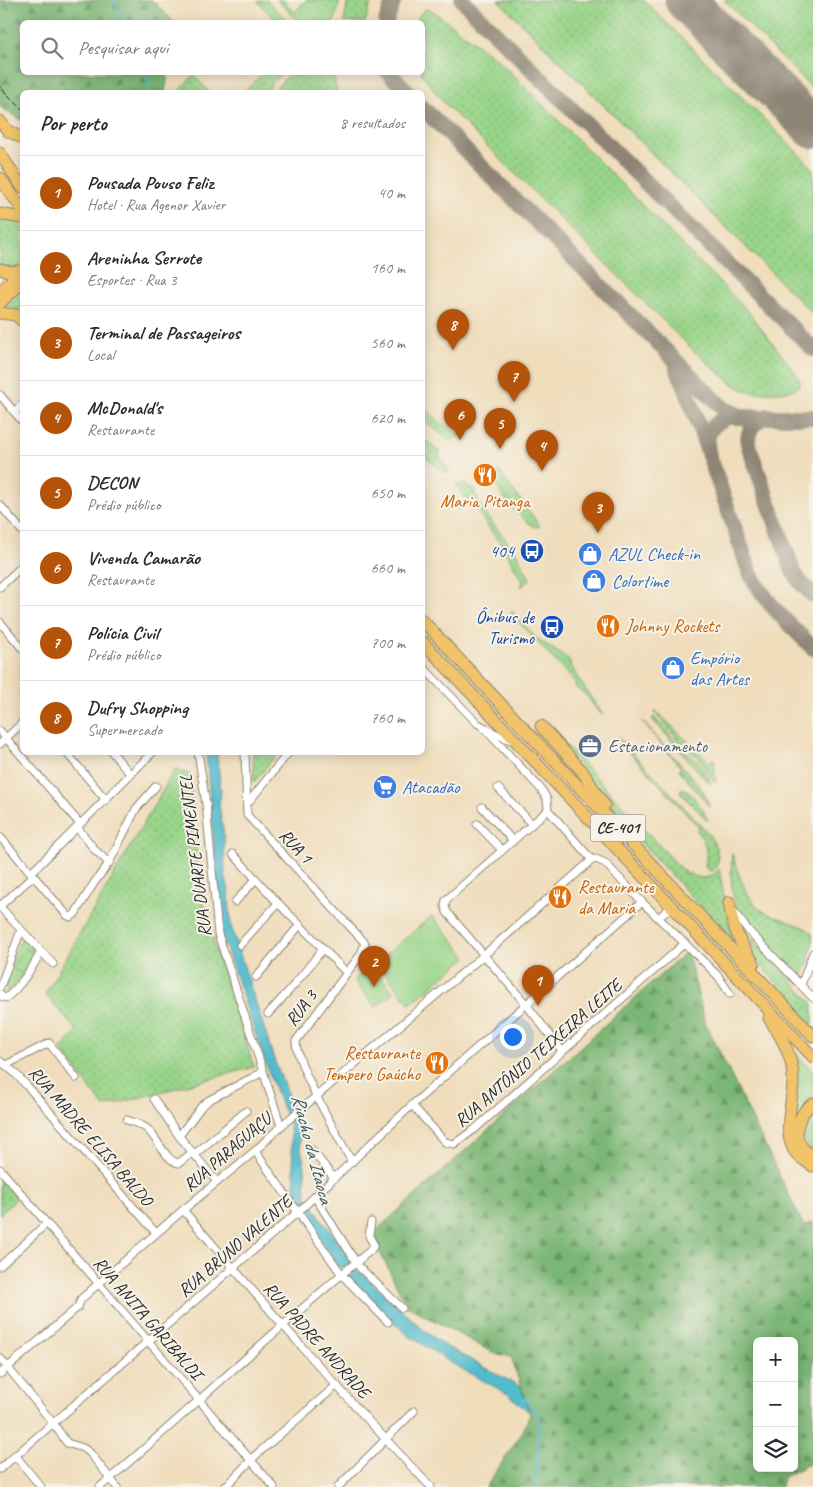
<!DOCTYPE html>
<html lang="pt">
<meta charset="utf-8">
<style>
:root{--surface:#fff;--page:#f7f7f7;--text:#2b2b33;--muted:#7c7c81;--line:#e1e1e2;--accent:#b45309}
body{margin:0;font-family:Caveat,sans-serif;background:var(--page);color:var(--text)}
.controls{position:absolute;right:15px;bottom:15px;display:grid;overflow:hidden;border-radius:8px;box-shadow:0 2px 12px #0003}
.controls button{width:45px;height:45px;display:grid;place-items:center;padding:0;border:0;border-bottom:1px solid var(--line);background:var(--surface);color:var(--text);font:25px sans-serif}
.you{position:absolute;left:512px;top:1036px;width:18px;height:18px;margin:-12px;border:4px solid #fff;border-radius:50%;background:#1a73e8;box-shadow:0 0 0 8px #1a73e833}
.badge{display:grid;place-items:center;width:32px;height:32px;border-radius:50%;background:var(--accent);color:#fff;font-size:16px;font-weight:700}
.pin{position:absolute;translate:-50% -41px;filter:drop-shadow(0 1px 2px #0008)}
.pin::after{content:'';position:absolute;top:26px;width:18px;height:15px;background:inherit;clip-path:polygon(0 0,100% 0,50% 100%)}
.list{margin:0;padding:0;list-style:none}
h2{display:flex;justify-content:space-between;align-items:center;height:65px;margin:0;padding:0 20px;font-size:21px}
h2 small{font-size:16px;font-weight:400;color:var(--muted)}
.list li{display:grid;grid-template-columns:32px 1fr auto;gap:15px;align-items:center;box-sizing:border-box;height:75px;padding:0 20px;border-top:1px solid var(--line)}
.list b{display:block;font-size:19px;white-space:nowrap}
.list p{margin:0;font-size:16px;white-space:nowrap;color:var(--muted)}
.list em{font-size:16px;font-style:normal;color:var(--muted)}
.icon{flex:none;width:28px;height:28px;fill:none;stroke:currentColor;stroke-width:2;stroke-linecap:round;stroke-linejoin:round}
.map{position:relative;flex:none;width:813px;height:1487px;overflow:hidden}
.search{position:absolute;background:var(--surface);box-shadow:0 2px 12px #0003;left:20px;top:20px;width:405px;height:55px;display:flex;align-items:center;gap:12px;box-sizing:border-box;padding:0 18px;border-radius:8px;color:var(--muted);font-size:19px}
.panel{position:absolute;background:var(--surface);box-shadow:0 2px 12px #0003;left:20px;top:90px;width:405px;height:665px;border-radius:8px}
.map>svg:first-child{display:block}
.grass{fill:url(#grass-dots);stroke:#62805a}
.forest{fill:url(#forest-firs);stroke:#527050;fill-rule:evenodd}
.park{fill:url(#park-crowns);stroke:#62805a}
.pitch{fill:#98d489;stroke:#62805a}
.water{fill:#51bccd;stroke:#3e747c}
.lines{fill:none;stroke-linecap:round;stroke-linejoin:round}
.stream{stroke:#51bccd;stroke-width:2}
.taxiway{stroke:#8d8474;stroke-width:16}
.runway{stroke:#8d8474;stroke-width:41}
.minor-casing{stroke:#8d8474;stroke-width:9}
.primary-casing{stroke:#8d8474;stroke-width:13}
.minor{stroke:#fff;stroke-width:7}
.primary{stroke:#f1c36a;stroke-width:11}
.tram{stroke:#2b2b2b;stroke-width:1}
.labels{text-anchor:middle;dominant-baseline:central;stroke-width:4;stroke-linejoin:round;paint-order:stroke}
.shield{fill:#f7f3e8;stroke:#686764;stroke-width:1}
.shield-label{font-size:16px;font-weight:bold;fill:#2b2b2b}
.food-label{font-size:18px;fill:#c56008;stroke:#f7f3e8;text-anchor:start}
.transit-label{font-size:18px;fill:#164399;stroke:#f7f3e8;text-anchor:end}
.shop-label{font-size:18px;fill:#366cbe;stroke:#f7f3e8;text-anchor:start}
.service-label{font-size:18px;fill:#4e5e75;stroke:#f7f3e8;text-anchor:start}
.street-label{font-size:18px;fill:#2b2b2b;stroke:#f7f3e8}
.water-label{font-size:19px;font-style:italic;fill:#36565c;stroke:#f7f3e8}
</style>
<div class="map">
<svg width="813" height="1487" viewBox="0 0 813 1487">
<defs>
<pattern id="grass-dots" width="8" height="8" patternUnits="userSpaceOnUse" patternTransform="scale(1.25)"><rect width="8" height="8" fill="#98d489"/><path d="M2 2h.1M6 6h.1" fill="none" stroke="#83b676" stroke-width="1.8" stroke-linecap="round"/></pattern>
<pattern id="forest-firs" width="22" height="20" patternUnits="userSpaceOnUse" patternTransform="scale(1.25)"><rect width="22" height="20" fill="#7ab675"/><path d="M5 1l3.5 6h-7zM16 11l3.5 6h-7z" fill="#649460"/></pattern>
<pattern id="park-crowns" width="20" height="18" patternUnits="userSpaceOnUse" patternTransform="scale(1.25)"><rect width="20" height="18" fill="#98d489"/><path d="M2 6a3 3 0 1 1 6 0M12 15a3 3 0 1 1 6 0" fill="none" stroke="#83b676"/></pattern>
</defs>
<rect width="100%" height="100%" fill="#f7f3e8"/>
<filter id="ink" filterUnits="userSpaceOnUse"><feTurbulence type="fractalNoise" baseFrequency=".02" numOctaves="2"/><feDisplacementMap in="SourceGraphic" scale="10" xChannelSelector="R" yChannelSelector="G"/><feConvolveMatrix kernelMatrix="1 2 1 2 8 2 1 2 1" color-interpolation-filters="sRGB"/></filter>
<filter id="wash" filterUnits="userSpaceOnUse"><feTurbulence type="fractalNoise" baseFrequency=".0096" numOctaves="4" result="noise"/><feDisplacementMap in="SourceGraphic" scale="20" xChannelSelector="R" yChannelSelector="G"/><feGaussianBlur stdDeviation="1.12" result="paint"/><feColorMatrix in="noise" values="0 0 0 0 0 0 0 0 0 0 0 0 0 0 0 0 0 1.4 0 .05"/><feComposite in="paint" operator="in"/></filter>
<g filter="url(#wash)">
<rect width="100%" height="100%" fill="#efddbc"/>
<g class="grass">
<polygon points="261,0 268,1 289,22 277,22 258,2"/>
<polygon points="277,0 283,0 295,12 306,0 340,0 334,22 299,22"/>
<polygon points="348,0 372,0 365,22 344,22"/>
<polygon points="498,0 644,0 813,168 813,314"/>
<polygon points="724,0 813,0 813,89"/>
<path d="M 428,9 L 436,13 L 499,61 L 746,309 L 798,376 L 800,384 C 795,391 785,392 776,392 C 765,392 751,394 741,389 C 728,382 706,361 693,350 L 445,104 L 421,73 L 422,72 L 422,22 L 414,22 L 424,10 Z"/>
<polygon points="264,72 282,73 271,83 268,92 248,92 247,89"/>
<polygon points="291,73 333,73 337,92 276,92 278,86"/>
<polygon points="194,75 209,92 178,92"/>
<polygon points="0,217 16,219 22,227 22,265 13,268 0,266"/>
<polygon points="22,288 22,312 15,308 3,307"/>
<path d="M 422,404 C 426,411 451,433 462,435 L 450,441 L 423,420 Z"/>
<polygon points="422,438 440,452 438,454 449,471 448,473 444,472 423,455"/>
<path d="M 499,471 L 540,526 L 534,527 C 520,516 493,493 495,474 Z"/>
<path d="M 464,484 L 474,490 C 480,513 501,532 515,551 C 520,560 525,569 530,579 L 529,581 L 521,587 L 523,582 C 503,545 483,518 456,485 Z"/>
<path d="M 512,611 L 536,638 L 567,658 L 578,678 L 603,715 C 593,709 588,693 577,689 L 574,681 L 510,613 Z"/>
<polygon points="656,711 709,762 714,759 716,782 713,781 699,757 685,748 654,712"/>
<polygon points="654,717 684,751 698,761 711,783 710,784 652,719"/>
<polygon points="641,720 696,782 703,791 710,807 679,770 681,768"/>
<path d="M 548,726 L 687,875 L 689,873 C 700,881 711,879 719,869 L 732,937 L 729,937 L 630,831 Z"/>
<path d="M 619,738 L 708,833 C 715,843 723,860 714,870 L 710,871 L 705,867 C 708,853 706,842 697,830 L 699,827 L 617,739 Z"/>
<polygon points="253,753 278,753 254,782"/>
<polygon points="175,769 190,775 199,882 216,952 254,1067 104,1107 61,1049 77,1031 45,994"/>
<path d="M 683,788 C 693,794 704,810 708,821 L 682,795 L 680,790 Z"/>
<path d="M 732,854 C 738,872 745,896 760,909 C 771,918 807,924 812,934 C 813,940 812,947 810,953 C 808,962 806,972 799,977 C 781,960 747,933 738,912 C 730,894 731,873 732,854 Z"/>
<polygon points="735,917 742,927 813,1004 813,1026 747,948"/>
<polygon points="792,1050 813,1071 813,1100 794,1135 796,1104"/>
<path d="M 813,1108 L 813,1152 C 797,1136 800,1124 813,1108 Z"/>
<polygon points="0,1179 17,1198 0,1215"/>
</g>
<g class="forest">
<polygon points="0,0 152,0 174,22 22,22 22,72 168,73 165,92 22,92 22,121 0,107"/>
<path d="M 687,951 L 705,1022 L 804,1226 L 813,1222 L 813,1321 L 810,1329 L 813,1337 L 813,1462 L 783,1477 L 781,1487 L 486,1487 L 523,1431 L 530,1414 L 511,1357 L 494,1353 L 407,1306 L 371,1235 ZM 757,1341 L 794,1341 L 794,1468 L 757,1468 Z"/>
</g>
<path class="park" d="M 22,937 L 38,954 L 24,976 L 7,992 C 4,972 14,955 22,937 Z"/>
<g class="pitch">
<polygon points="432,916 467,957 410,1004 376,963"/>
<polygon points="25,948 35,954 23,974 12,968"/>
<polygon points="373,966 394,993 375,1007 354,980"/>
</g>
<path class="water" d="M 206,753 L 217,753 L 221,792 L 219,805 L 224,835 L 225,876 L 228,886 L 231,926 L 274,1059 L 298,1122 L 300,1145 L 305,1167 L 306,1197 L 349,1257 C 349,1266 355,1270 363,1274 L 427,1333 L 449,1348 L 521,1387 L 529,1412 L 508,1394 L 458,1367 L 409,1336 L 358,1290 L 342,1268 L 337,1266 L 305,1217 L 295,1184 L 290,1126 L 271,1079 L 222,936 Z"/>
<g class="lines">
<g class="stream">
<polyline points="114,0 125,22"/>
<polyline points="144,72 149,88 148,92"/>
<polyline points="524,1398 539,1416 537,1487"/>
</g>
<g class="taxiway">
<polyline points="462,0 813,349"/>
<polyline points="386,22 394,0"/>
<polyline points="388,72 408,92"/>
<polyline points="422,107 723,408 740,416"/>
<path d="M 677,368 L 684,383 L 750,573 C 765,603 790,625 813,648"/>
<path d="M 768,416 C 755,420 747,430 748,444 L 793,571 L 801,583 L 813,595"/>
<path d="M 708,450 C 704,434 714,422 728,417 L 813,417"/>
</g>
<polyline class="runway" points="685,0 813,128"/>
</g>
</g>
<g filter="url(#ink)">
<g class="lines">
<g class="minor-casing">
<g id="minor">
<polyline points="0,395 22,421"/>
<polyline points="14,412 22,405"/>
<polyline points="0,505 22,531"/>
<polyline points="0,587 22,566"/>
<polyline points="0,622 22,648"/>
<polyline points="422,666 477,723 496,734 513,741"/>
<polyline points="484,728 540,788 547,799 548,810 592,860 596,859 605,863 642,902 707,965 718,976 730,994"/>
<polyline points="0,731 80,824"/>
<polyline points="0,744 22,723"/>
<polyline points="66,752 106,800"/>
<polyline points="112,752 131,775"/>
<polyline points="198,752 206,804 218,934 281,1126"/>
<path d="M 245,752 L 247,815 L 365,943 L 361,954 L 296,1041 C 295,1063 339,1138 352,1162"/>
<polyline points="498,788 532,824"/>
<polyline points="247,804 289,752"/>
<polyline points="482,807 513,841"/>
<polyline points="548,810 446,900 445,906 447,912 526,1004 562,1051"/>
<polyline points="477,824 502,850"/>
<polyline points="77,827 95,850 109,863"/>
<path d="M 0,837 C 23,863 45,890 68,916 L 71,917 L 75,914 L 94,883 L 109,863 L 136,809 L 156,786"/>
<polyline points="233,854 278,903 346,972"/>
<polyline points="235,902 256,879"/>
<polyline points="0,906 31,878 32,872 153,752"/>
<polyline points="0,907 53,964"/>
<polyline points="734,912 748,930 813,998"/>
<polyline points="659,918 671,906"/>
<polyline points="240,945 278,903"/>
<polyline points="256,977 299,926"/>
<polyline points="801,985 813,953"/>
<polyline points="0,987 21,930"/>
<path d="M 0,994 L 2,997 L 6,998 C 19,988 33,967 41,952"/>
<polyline points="268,1014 294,985 323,949"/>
<polyline points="0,1061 14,1072 28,1087 156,1233"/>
<polyline points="6,1065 49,1043 76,1078"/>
<polyline points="154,1099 179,1136 217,1182"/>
<polyline points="412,1105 445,1142 454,1144 475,1129 685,943"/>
<path d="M 127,1120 C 133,1122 140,1124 146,1128 C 157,1137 166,1162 179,1163 L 193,1152"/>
<polyline points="179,1136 201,1107 209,1100 263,1072"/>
<polyline points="311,1149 334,1178"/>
<polyline points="255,1151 342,1275 388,1322"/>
<polyline points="195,1154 246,1111"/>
<polyline points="0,1169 274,1487"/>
<polyline points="315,1197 359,1267 402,1308"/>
<path d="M 183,1210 C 264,1304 345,1398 431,1487"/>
<polyline points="0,1266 46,1224"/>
<polyline points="0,1358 53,1423 67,1443 83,1448 90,1453 117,1487"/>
<polyline points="0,1374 78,1307 81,1299 183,1210 255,1151 281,1126 484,955 592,860"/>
<polyline points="15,1455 41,1487"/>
<polyline points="0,1469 299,1211 412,1105 642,902"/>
<path d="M 100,1487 C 191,1410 278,1326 371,1250 L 374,1245 L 369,1236 L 371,1222"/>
<polyline points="225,1487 257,1454 337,1385"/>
<polyline points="338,1487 414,1411"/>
</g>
</g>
<g class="primary-casing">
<g id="primary">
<polyline points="0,121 8,131 22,138"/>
<polyline points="0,153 22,187"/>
<polyline points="0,178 22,209"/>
<polyline points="0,214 22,218"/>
<polyline points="0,269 12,272 22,270"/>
<polyline points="0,292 22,270"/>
<polyline points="0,303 22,282"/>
<polyline points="0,313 16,315 22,321"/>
<polyline points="422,620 813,1036"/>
<polyline points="422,641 813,1057"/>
<polyline points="541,726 582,771 604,805"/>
<path d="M 729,902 C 732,925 740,946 754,963"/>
<path d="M 769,1018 C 781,1037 793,1055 793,1079 C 794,1101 781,1131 795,1152 C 799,1158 807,1162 813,1166"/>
<path d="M 813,1104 C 802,1110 794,1126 798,1139 C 800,1147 807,1153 813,1157"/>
</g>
</g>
<use href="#minor" class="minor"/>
<use href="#primary" class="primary"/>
<polyline class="tram" points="0,87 22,109"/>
</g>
</g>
<defs>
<g id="restaurant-disc" transform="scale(1.25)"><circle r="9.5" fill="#e8710a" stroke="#f7f3e8"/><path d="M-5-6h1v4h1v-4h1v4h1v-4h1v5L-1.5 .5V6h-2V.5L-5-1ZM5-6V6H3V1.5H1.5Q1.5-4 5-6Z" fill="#fff"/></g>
<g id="bus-disc" transform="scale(1.25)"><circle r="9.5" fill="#1a4fb4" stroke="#f7f3e8"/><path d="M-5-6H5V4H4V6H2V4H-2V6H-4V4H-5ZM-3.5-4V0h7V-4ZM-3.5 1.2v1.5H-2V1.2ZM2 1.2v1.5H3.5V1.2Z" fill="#fff"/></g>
<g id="shop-disc" transform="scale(1.25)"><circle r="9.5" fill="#3f7fe0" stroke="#f7f3e8"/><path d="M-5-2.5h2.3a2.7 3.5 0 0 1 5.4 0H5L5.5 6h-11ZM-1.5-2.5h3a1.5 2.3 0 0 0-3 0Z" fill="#fff"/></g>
<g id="office-disc" transform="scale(1.25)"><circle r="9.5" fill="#5c6f8a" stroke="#f7f3e8"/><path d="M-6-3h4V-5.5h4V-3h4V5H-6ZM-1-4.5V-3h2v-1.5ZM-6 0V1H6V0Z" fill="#fff"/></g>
<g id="supermarket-disc" transform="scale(1.25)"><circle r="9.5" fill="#3f7fe0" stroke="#f7f3e8"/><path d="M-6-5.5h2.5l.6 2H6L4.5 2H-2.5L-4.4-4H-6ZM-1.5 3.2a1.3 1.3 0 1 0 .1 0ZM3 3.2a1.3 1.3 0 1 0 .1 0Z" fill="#fff"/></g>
</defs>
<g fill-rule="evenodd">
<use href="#restaurant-disc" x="485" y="475"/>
<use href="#bus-disc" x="532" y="551"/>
<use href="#shop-disc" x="590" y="554"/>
<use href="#shop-disc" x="594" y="581"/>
<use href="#restaurant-disc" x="608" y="626"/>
<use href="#bus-disc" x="552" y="627"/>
<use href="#shop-disc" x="673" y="668"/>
<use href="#office-disc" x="590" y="746"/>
<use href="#supermarket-disc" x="385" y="787"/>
<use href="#restaurant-disc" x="560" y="897"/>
<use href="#restaurant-disc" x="437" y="1063"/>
</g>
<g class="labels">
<rect class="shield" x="590.5" y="814.5" width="55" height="27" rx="4"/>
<g class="shield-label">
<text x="618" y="828">CE-401</text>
</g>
<g class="food-label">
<text x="485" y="501" text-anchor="middle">Maria Pitanga</text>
<text x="626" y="626">Johnny Rockets</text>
<text x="578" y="887">Restaurante<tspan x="578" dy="21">da Maria</tspan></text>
<text x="420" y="1053" text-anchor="end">Restaurante<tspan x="420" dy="21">Tempero Gaúcho</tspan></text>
</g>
<g class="transit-label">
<text x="514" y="551">404</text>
<text x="534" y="617">Ônibus de<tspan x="534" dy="21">Turismo</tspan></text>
</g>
<g class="shop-label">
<text x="608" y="554">AZUL Check-in</text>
<text x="612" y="581">Colortime</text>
<text x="690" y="658">Empório<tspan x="690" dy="21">das Artes</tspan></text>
<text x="402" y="787">Atacadão</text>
</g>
<g class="service-label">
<text x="608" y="746">Estacionamento</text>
</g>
<g class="street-label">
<text transform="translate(296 846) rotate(47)">RUA 1</text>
<text transform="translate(195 856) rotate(-97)">RUA DUARTE PIMENTEL</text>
<text transform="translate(301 1008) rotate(-53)">RUA 3</text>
<text transform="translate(538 1053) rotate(-41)">RUA ANTÔNIO TEIXEIRA LEITE</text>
<text transform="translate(91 1136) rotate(49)">RUA MADRE ELISA BALDO</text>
<text transform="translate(227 1152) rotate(-41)">RUA PARAGUAÇU</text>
<text transform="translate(235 1246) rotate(-41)">RUA BRUNO VALENTE</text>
<text transform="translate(148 1318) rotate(49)">RUA ANITA GARIBALDI</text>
<text transform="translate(317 1340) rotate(48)">RUA PADRE ANDRADE</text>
</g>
<g class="water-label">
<text transform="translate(312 1149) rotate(75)">Riacho da Itaoca</text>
</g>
</g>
</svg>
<div class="controls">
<button>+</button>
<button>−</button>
<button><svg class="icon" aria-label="layers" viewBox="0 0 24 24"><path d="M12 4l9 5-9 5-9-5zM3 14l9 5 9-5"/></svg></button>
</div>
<div class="you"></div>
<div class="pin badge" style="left:538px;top:1006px">1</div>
<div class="pin badge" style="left:374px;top:987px">2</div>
<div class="pin badge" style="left:598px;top:533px">3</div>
<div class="pin badge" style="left:542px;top:471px">4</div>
<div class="pin badge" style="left:500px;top:449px">5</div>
<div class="pin badge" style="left:460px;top:440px">6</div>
<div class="pin badge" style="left:514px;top:402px">7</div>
<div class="pin badge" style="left:453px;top:350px">8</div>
<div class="search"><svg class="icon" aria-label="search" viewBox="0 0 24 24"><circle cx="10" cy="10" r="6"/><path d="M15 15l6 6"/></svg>Pesquisar aqui</div>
<section class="panel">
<h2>Por perto<small>8 resultados</small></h2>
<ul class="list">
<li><span class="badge">1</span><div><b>Pousada Pouso Feliz</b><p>Hotel · Rua Agenor Xavier</p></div><em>40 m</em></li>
<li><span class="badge">2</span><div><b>Areninha Serrote</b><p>Esportes · Rua 3</p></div><em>160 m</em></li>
<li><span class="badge">3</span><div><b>Terminal de Passageiros</b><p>Local</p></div><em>560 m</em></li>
<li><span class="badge">4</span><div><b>McDonald's</b><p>Restaurante</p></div><em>620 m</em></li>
<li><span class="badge">5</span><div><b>DECON</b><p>Prédio público</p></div><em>650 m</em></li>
<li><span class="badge">6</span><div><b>Vivenda Camarão</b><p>Restaurante</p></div><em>660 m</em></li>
<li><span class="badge">7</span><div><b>Polícia Civil</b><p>Prédio público</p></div><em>700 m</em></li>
<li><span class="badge">8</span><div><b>Dufry Shopping</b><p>Supermercado</p></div><em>760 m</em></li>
</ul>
</section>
</div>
